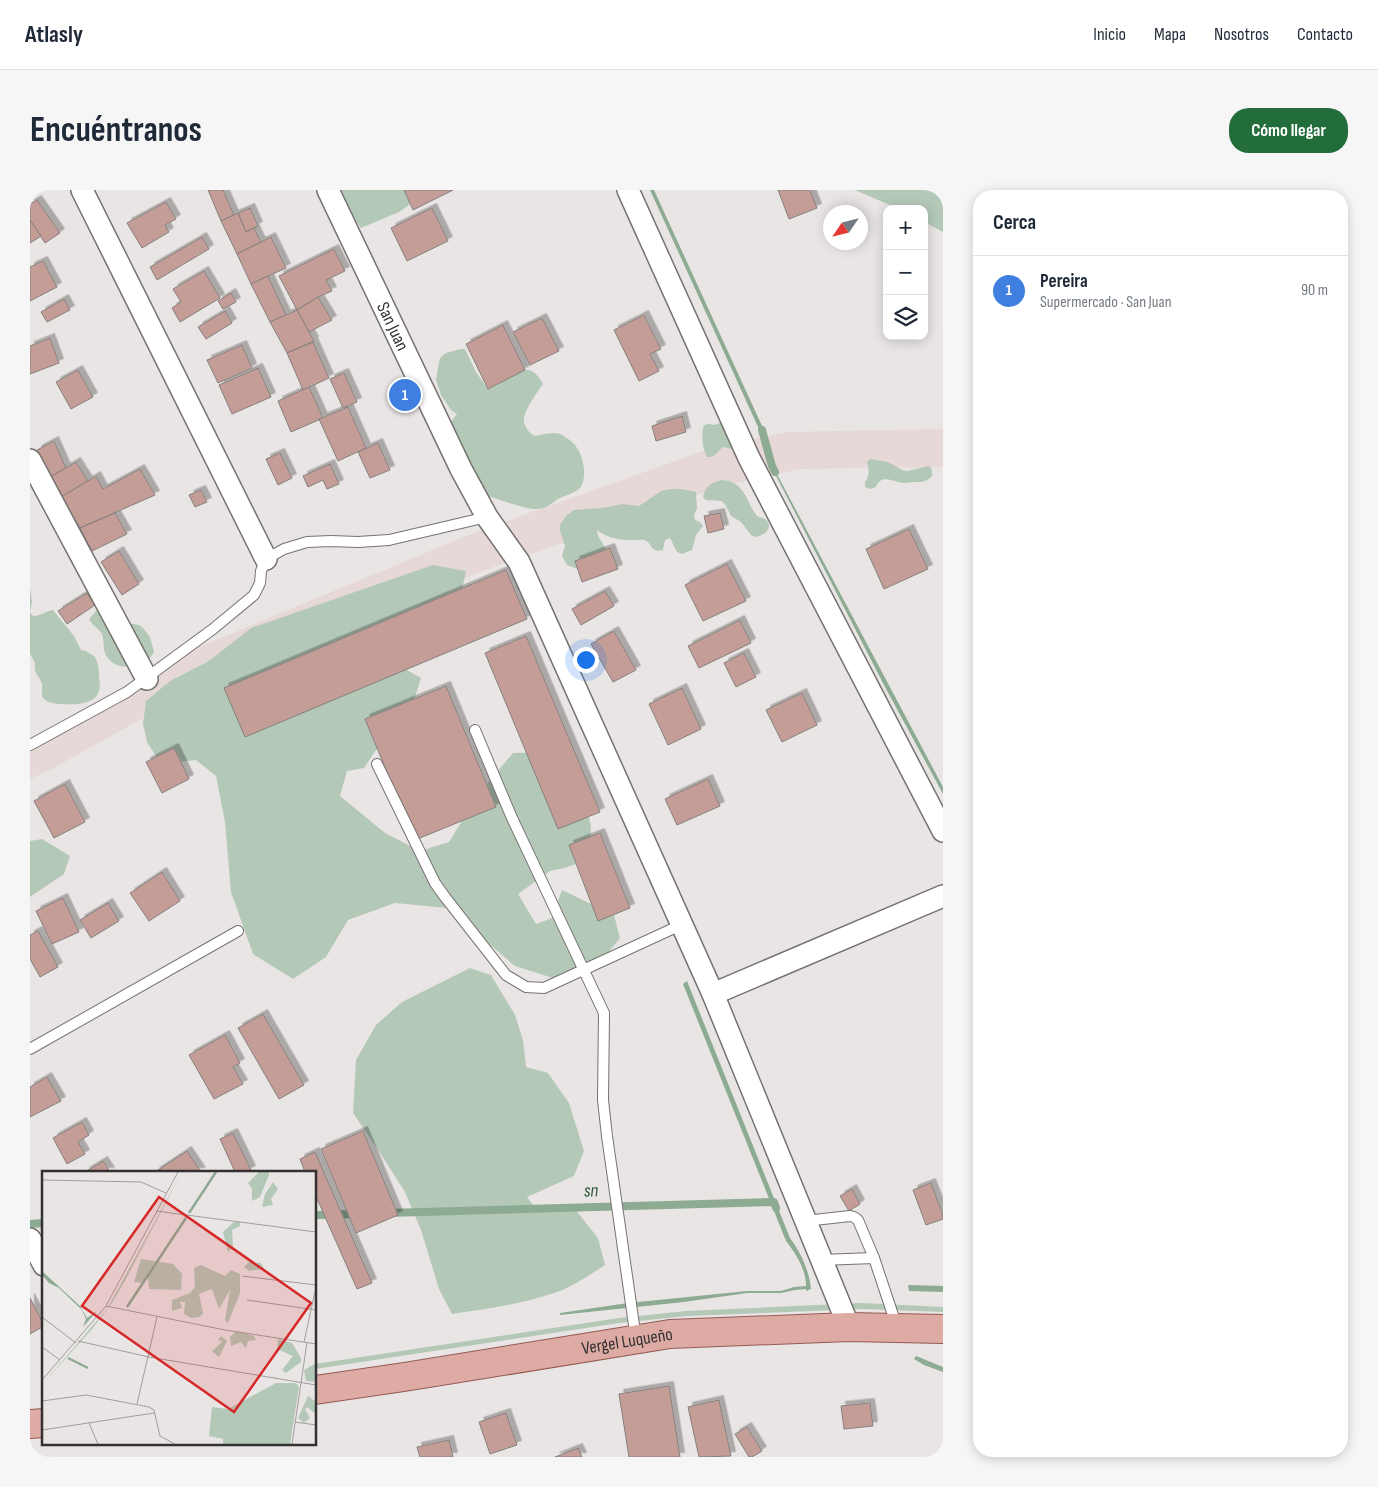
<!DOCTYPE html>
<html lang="es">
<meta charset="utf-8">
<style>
:root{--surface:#fff;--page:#f6f6f7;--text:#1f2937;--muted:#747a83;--line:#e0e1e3;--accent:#236d3b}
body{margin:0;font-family:"Sofia Sans Condensed",sans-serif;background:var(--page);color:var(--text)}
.controls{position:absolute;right:15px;top:15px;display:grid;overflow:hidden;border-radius:10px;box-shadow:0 2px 12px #0003}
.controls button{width:45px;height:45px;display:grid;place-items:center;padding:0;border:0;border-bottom:1px solid var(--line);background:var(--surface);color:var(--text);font:25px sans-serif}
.compass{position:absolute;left:793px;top:15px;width:45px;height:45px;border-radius:50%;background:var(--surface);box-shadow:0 2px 12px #0003;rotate:235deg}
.you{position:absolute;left:555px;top:469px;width:18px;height:18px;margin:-12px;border:4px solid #fff;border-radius:50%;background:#1a73e8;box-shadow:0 0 0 8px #1a73e833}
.badge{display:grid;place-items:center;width:32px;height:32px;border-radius:50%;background:var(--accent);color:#fff;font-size:16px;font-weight:700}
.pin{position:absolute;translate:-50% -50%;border:2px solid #fff;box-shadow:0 1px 5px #0006}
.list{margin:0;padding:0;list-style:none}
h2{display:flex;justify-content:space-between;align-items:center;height:65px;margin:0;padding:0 20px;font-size:21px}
h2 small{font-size:16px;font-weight:400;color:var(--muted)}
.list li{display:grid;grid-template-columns:32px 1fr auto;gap:15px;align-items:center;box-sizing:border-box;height:70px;padding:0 20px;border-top:1px solid var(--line)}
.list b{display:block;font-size:19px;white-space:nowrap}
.list p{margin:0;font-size:16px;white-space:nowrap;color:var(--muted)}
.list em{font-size:16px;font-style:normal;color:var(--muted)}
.icon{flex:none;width:28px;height:28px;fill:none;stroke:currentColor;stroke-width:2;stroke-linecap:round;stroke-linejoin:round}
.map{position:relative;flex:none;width:913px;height:1267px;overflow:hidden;border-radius:20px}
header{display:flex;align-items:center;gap:30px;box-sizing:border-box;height:70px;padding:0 25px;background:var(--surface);border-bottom:1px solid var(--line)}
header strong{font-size:24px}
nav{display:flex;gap:28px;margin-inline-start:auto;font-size:18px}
.intro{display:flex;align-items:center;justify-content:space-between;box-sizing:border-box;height:120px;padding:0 30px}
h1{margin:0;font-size:35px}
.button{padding:12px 22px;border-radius:20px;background:var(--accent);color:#fff;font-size:18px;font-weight:700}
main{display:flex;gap:30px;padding:0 30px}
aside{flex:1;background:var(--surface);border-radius:20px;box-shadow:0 2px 12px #0003}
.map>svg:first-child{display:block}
.built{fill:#e6d8d6}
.green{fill:#b4c8b8}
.water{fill:#8dab93}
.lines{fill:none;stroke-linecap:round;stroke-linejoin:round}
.stream{stroke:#8dab93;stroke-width:8}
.building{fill:#c49d97;stroke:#84807f;filter:url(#shadow)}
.service-casing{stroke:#767271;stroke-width:12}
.minor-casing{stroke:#767271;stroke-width:24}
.primary-casing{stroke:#935b54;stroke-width:30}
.service{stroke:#fff;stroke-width:10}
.minor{stroke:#fff;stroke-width:21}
.primary{stroke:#ddaaa4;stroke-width:28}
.labels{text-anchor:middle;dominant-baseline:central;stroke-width:5;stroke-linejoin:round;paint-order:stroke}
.street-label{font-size:18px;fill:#333131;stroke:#eae5e5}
.water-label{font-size:19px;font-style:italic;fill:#2d5d3a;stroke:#eae5e5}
.inset-river{fill:none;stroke:#8dab93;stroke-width:2.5}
.inset-road{fill:none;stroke:#a19d9d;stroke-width:1}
.view{fill:#d62828;fill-opacity:0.15;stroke:#d62828;stroke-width:2.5}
.inset-edge{fill:none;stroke:#333131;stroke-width:2.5}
</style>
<header>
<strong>Atlasly</strong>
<nav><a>Inicio</a><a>Mapa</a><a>Nosotros</a><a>Contacto</a></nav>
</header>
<div class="intro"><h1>Encuéntranos</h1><a class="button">Cómo llegar</a></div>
<main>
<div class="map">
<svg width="913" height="1267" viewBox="0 0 913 1267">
<defs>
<filter id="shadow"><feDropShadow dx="4.5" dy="-4.5" stdDeviation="0" flood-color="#0004"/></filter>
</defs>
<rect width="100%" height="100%" fill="#eae5e5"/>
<polygon class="built" points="913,239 913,277 770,279 689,297 458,379 163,500 24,578 0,589 0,550 147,466 446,342 676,260 757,242"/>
<g class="green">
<polygon points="309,0 390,0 389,8 369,22 331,38 312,11"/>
<polygon points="825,0 913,0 913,42 894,32 894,19 869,19"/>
<path d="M 431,159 L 435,159 L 446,182 L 458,199 C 480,193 496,162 513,194 C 507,203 492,222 494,233 C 496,239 500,243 504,246 C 512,245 522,241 530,244 C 534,246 540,250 543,253 C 553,262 559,288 549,299 C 543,304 535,305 528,309 C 522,313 516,319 508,319 C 493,320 469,308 453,305 L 420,233 L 427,224 L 421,220 L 411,205 L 406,190 L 409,172 L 411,167 L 416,163 Z"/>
<path d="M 694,231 L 705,254 L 703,259 L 693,257 C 687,262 685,268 677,267 C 672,259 671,243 674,235 L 679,234 L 685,235 Z"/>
<path d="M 841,269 L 858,272 L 872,280 L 877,281 L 899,276 L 902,280 L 902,286 C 897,292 892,292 885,292 C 881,292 877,293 873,293 C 862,291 851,284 846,297 L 841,299 L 835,297 L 835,292 C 840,285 839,279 837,271 Z"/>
<path d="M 692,290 C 716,292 716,312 727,326 C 731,328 737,329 738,332 C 742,340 732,346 726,347 L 721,345 L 711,332 L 701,326 L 696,316 L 692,311 L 676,310 L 673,307 C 675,296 682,292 692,290 Z"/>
<path d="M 641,299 L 652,299 L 666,302 L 667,319 L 664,324 L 665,330 L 670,332 L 673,336 L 666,345 L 662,360 L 652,364 L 647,362 L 640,348 L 635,350 L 633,360 C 619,364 623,352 614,350 C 610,349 605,351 601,350 C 588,350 578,348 567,340 C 567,348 574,353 576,360 L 552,381 L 537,375 L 532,366 L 535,356 L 530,341 L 530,335 L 536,326 L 544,320 L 572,318 L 593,314 L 609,316 L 631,301 Z"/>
<polygon points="403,375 436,381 430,410 366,474 391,488 378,529 356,545 334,578 317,581 310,606 355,643 390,661 419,652 450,602 483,563 516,562 555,612 561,636 559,670 534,678 520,681 488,704 506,734 522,728 532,700 584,725 590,748 577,764 529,790 485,776 417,718 365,713 318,730 296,767 263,789 223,764 201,702 195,632 186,586 166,570 131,574 117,552 113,534 116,511 140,491 179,471 221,438"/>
<path d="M 0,398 L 2,412 L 0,422 L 3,426 C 11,426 16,421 23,420 L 44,446 L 51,460 L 56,461 L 65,467 C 68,473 69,478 69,485 C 69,490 71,495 69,501 C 65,515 44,515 32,514 C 26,514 18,513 14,509 C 10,505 13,499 12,494 C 9,485 3,483 5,473 L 0,464 Z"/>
<path d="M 70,418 L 98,433 L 109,435 L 113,438 L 120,447 L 124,462 C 116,478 88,483 77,467 C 72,460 75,451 72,444 C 68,437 62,436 59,429 L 66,421 Z"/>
<polygon points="12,649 40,666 34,684 0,707 0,651"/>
<path d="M 440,778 L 461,785 L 485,825 L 493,850 L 496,877 L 518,883 L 539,913 L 554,961 L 544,986 L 497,1007 L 507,1021 L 544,1018 L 568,1048 L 575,1075 C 559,1085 543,1097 524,1103 C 492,1114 456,1119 422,1124 L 409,1099 L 391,1040 L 375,1002 L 354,969 L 323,923 L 326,870 L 346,835 L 372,812 Z"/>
<polygon points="832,1113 913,1117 913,1122 833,1119 657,1126 589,1133 285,1179 285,1174 589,1128 656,1121"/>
</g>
<g class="water">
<polygon points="620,0 624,0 738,249 734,250"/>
<polygon points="741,273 913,597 913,604 855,497 740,274"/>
<path d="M 657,791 L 760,1048 C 771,1063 779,1080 781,1099 L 776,1101 L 776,1099 L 765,1100 L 751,1103 L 717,1103 L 654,1112 L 530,1125 L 530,1123 L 598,1113 L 717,1101 L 751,1101 L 764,1097 L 776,1096 C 776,1079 766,1064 756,1051 L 653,794 Z"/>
<polygon points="878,1095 913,1096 913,1102 879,1101"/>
<polygon points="886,1166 913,1177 913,1182 894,1175 884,1169"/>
</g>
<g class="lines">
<g class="stream">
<polyline points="732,240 742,276 745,282"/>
<polyline points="357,1023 744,1012 746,1018"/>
<polyline points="285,1025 328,1024"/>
<polyline points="0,1034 14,1033"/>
</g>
</g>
<g class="building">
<polygon points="178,0 194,0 193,0 204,25 191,31"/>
<polygon points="374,0 423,0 383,20"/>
<polygon points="748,0 780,0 787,18 759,29"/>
<polygon points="7,10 30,43 15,53 0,30 0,14"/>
<polygon points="136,12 146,29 135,35 139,42 112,58 97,33"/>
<polygon points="220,18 228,36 216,42 208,23"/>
<polygon points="402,18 418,51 377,71 361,38"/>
<polygon points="208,23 216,42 224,38 231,52 207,64 191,31"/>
<polygon points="0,30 11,46 0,53"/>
<polygon points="172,47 179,59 127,90 120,77"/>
<polygon points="241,47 256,78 221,94 207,64"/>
<polygon points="304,59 315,81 296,90 302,101 288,107 267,120 249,86"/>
<polygon points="13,71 27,97 0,111 0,77"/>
<polygon points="174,81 190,108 150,132 142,118 151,112 143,99"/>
<polygon points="238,86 256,125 240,132 221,94"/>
<polygon points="201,103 206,112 193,119 188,111"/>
<polygon points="288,107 302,130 279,142 267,120"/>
<polygon points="34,109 40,120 17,132 11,122"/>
<polygon points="267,120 284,151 257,163 240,132"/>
<polygon points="195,121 202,133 176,149 168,137"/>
<polygon points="614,125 631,159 620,164 629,181 609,191 584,140"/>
<polygon points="512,128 529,161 500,175 483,142"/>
<polygon points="473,135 495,180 458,199 436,154"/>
<polygon points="20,148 29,173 0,184 0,156"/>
<polygon points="283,152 299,188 273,200 257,163"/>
<polygon points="212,155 222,178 188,193 177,170"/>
<polygon points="228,178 241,207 202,224 189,195"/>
<polygon points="48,180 63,207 41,219 26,192"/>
<polygon points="314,183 327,212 313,218 300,189"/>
<polygon points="372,193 383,212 369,219 359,201"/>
<polygon points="279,197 293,228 261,242 248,211"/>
<polygon points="318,217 336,258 308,271 289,229"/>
<polygon points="652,226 656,242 626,251 622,236"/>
<polygon points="24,251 36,278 20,287 7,260"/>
<polygon points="348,253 360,280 340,288 328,262"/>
<polygon points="250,263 262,288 248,295 236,269"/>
<polygon points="46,272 58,291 31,307 20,287"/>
<polygon points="300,274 309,294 297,299 293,290 278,297 273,286"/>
<polygon points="110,279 125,305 50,338 31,307 66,286 73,299"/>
<polygon points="171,300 177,312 165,317 159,305"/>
<polygon points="85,323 97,344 62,361 50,338"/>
<polygon points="690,323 694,339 678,343 674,326"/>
<polygon points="879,339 898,379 854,399 836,359"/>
<polygon points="580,358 588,379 552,392 545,371"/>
<polygon points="89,361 109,394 92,405 71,372"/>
<polygon points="697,374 716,411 673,431 655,395"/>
<polygon points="476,380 497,429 215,547 194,498"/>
<polygon points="575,401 584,416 551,435 542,419"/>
<polygon points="57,403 65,415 37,434 28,421"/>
<polygon points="710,430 721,453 669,478 658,456"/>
<polygon points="584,441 606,480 583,492 561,454"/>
<polygon points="496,446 570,622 528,639 455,463"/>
<polygon points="714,463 726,487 706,497 694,473"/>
<polygon points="416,496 466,617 385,650 335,529"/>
<polygon points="652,498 671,539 638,555 619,514"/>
<polygon points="772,503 787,535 752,552 736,520"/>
<polygon points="144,558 159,589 132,603 116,572"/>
<polygon points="678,589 690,616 647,635 635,609"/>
<polygon points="35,594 55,632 24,648 4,611"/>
<polygon points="570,643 600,718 568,731 539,655"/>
<polygon points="132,682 150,711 119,731 100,703"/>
<polygon points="33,708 49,742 22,754 6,721"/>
<polygon points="78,713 89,731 61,748 50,730"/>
<polygon points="8,741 28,777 10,787 0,769 0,745"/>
<polygon points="233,824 274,895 249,909 208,838"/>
<polygon points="195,845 210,873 203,877 213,894 184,909 159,865"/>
<polygon points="17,887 31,911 0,927 0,897"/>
<polygon points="52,932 59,945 48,952 55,964 37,974 23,948"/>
<polygon points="333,941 368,1025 326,1043 291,959"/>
<polygon points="203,943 221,980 217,982 205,982 190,949"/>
<polygon points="157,961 171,982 125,982"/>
<polygon points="285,962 342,1093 327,1099 285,1004 285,982 275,982 270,969"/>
<polygon points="73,971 80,982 55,982"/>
<polygon points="901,993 913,1025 913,1029 896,1035 883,1000"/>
<polygon points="822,999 830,1014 819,1021 810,1006"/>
<polygon points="0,1108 14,1135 14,1136 0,1144"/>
<polygon points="639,1196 650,1267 599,1267 589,1204"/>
<polygon points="689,1210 701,1266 669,1267 658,1217"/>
<polygon points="840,1213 843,1236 814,1239 811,1216"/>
<polygon points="476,1223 487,1255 460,1264 449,1232"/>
<polygon points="717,1237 732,1261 722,1267 719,1267 705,1244"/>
<polygon points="419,1250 423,1267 390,1267 387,1257"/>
<polygon points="548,1258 552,1267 525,1267"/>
</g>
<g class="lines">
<g class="service-casing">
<g id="service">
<polyline points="445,540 482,628 574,823 573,910 577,946 606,1149"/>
<polyline points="0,555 97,502 183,439 224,405 230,393 231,381 236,369 254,359 277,352 301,351 328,352 359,350 457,327"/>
<polyline points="347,574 405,693 415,707 476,785 496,797 514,798 653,734"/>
<polyline points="0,859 208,741"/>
<polyline points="775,1031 820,1026 824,1027 828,1030 844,1068 867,1137"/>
<polyline points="791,1070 844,1068"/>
</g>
</g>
<g class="minor-casing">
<g id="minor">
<polyline points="52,0 236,369"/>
<path id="s1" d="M 298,0 L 431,279 L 457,327 L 489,372 L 683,804 L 819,1137"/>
<polyline points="598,0 719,268 913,641"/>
<polyline points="0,270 117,489"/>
<polyline points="683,804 913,706"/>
<polyline points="0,1049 14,1075"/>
</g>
</g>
<g class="primary-casing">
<g id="primary">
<path id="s2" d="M 285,1200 L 374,1187 L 640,1144 L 819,1137 L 913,1139"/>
<polyline points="0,1234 14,1233"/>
</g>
</g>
<use href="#service" class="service"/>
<use href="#minor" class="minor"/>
<use href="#primary" class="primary"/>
</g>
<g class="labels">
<g class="street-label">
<text stroke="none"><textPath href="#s1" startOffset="151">San Juan</textPath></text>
<text stroke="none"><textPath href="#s2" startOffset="316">Vergel Luqueño</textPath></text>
</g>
<g class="water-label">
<text transform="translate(561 1001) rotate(-2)">sn</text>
</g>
</g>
<g transform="translate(12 981)">
<rect width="274" height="274" fill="#eae5e5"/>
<path d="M 140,1 L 84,108 L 70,132 L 51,157 L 0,214 L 65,138 ZM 217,1 L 227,1 L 227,4 L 218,26 L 210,30 L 210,18 L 206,12 ZM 231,11 L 236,18 L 229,28 L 231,34 L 220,36 L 223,23 ZM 192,51 L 198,51 L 198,55 L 190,59 L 191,76 L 186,81 L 181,61 ZM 99,88 L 131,93 L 140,103 L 139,119 L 107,118 L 106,107 L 101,112 L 92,111 ZM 207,91 L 219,92 L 222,98 L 207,100 L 202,96 ZM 159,94 L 183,105 L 189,99 L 198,103 L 198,122 L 186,152 L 183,149 L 188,119 L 177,138 L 170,118 L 157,123 L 161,142 L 158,146 L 149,147 L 142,143 L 143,131 L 138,131 L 140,137 L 130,140 L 130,129 L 148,122 L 153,116 L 152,97 ZM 194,160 L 212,165 L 214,169 L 206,170 L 204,177 L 199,171 L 189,175 L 188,166 ZM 179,165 L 185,170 L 177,186 L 170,180 L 180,171 L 176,169 ZM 236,168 L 250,172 L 259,187 L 259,191 L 244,202 L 240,199 L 251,185 L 235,178 ZM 274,192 L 274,211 L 264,210 L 262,199 ZM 234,212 L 254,212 L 257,216 L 248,273 L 181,273 L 181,268 L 167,265 L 170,236 L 186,238 ZM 266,225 L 274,231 L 274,243 L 265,236 L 263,238 L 268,247 L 262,252 L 256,247 Z" fill="#b4c8b8"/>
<path d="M 0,92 L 1,101 L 38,135 L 45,147 L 55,140 L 41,156 L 44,148 L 40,139 L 17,117 L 7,112 L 0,104 Z" fill="#8dab93"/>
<path class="inset-river" d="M 147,42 L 174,1M 85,136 L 144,47M 26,187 L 46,197"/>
<path class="inset-road" d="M 0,9 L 99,11 L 124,22M 114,40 L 274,61M 200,105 L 274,114M 205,129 L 274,139M 64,135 L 183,159 L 274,173M 0,146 L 34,172M 36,170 L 107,186 L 274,214M 262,171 L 274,116M 0,176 L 18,189M 0,209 L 64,135 L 136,1M 0,230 L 44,224 L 107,236 L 112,239 L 118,265 L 133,273M 95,233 L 115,146M 253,251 L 274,254M 47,252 L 56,273M 0,259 L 112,242M 250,273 L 265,171"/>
<path class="view" d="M 117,26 L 269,132 L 192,241 L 40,135 Z"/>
<rect width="274" height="274" class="inset-edge"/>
</g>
</svg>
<div class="controls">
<button>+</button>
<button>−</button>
<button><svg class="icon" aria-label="layers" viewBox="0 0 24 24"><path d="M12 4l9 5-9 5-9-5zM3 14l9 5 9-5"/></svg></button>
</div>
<svg class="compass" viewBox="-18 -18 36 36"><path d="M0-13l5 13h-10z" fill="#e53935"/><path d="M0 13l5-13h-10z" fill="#747a83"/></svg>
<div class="you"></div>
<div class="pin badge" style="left:375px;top:205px;background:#3f7fe0">1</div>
</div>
<aside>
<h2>Cerca<small></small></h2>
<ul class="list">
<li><span class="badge" style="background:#3f7fe0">1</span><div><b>Pereira</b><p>Supermercado · San Juan</p></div><em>90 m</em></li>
</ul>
</aside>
</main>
